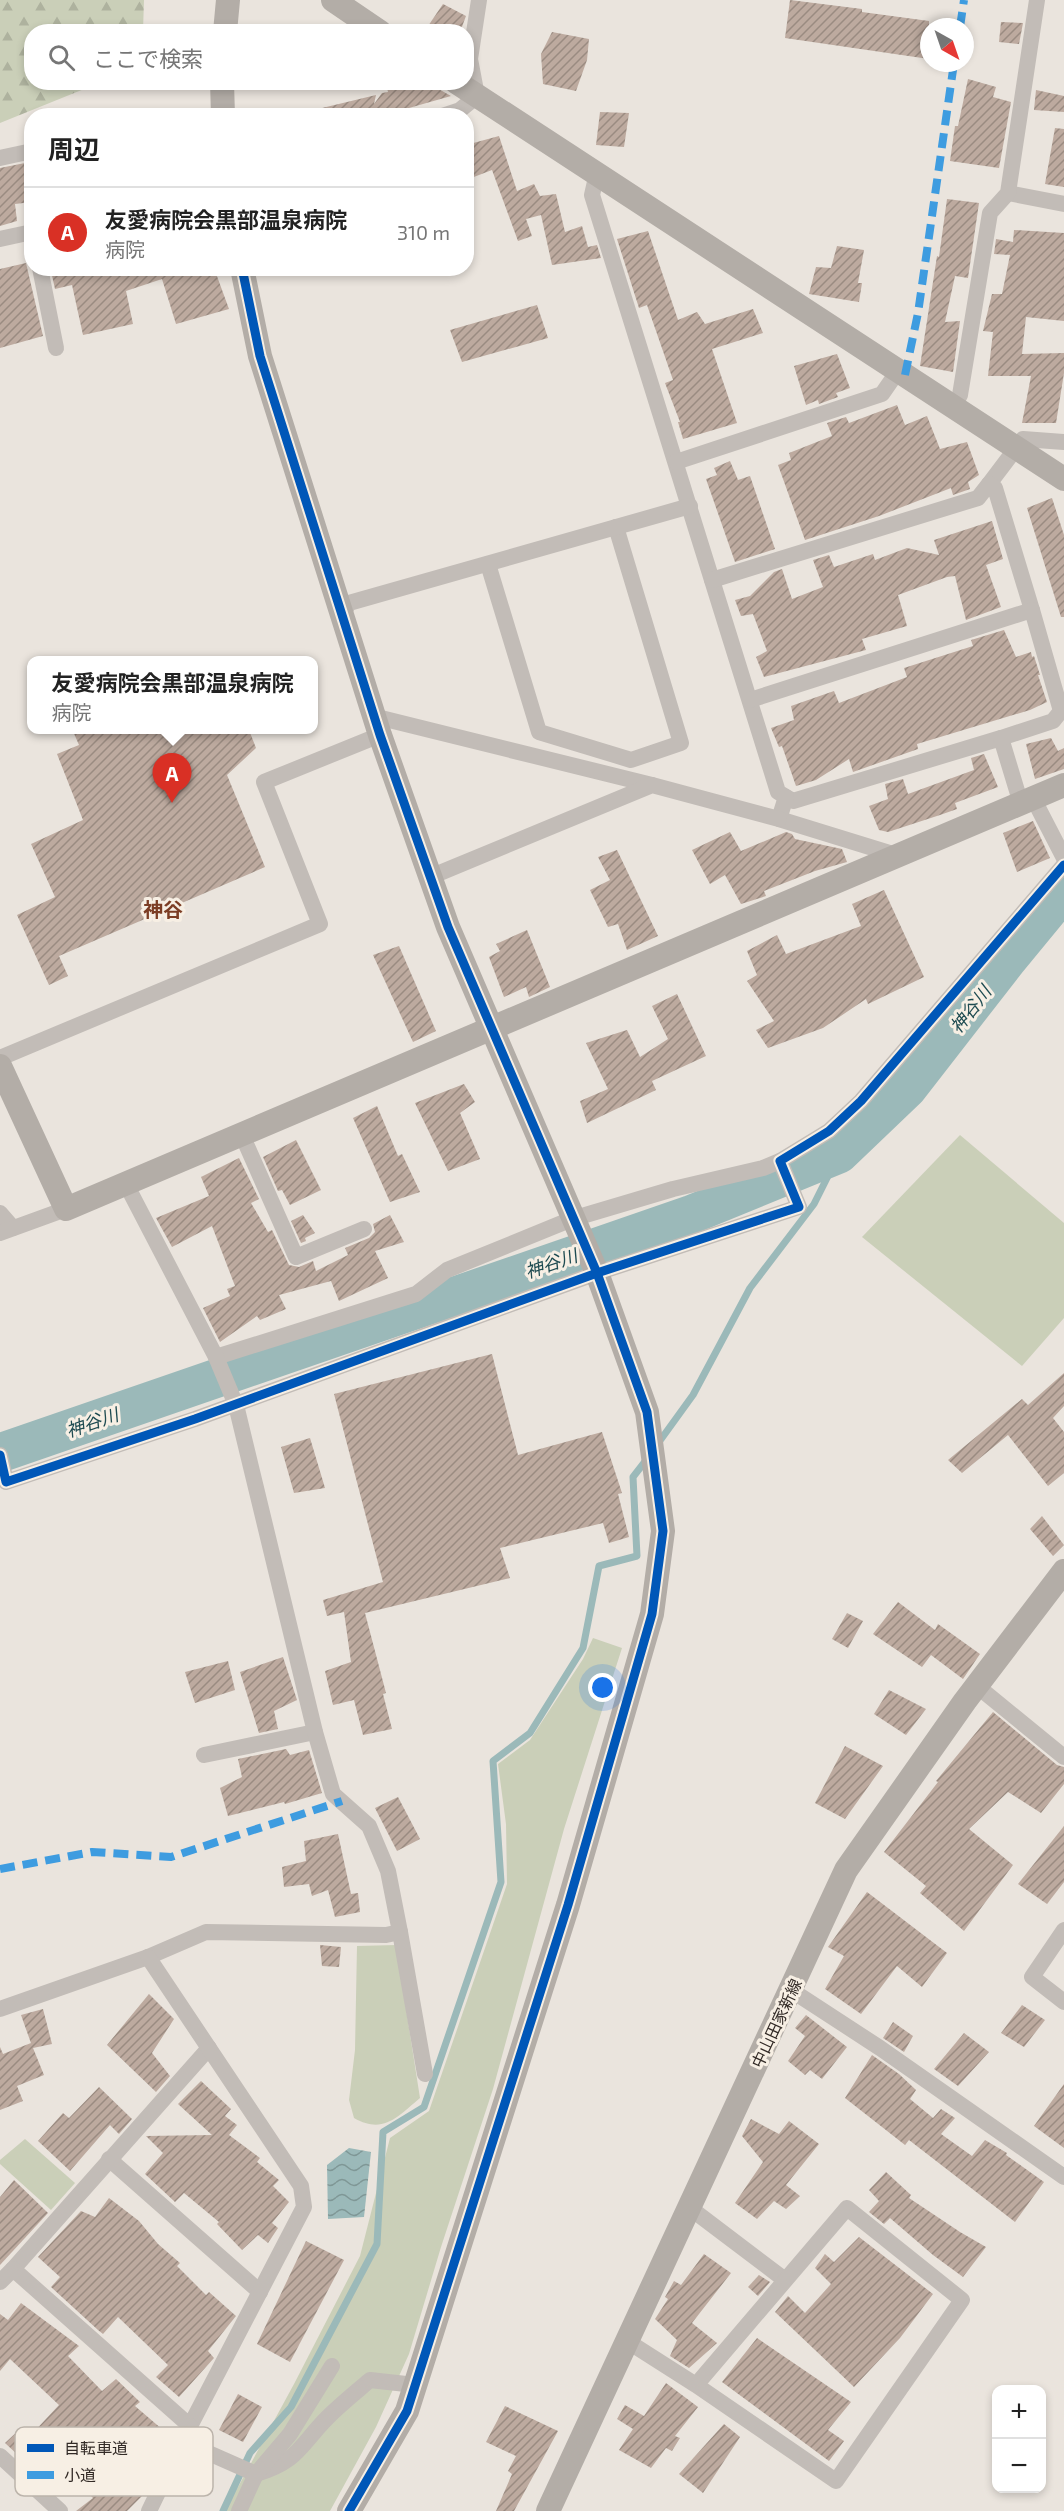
<!DOCTYPE html>
<html lang="ja">
<meta charset="utf-8">
<style>
:root{--surface:#fff;--page:#f2f2f2;--text:#222;--muted:#767676;--line:#e0e0e0;--accent:#d93025}
body{margin:0;font-family:"Exo 2","Noto Sans JP",sans-serif;background:var(--page);color:var(--text)}
.controls{position:absolute;right:18px;bottom:18px;display:grid;overflow:hidden;border-radius:12px;box-shadow:0 3px 9px #0003}
.controls button{width:54px;height:54px;display:grid;place-items:center;padding:0;border:0;border-bottom:2px solid var(--line);background:var(--surface);color:var(--text);font:30px sans-serif}
.compass{position:absolute;left:920px;top:18px;width:54px;height:54px;border-radius:50%;background:var(--surface);box-shadow:0 3px 9px #0003;rotate:140deg}
.you{position:absolute;left:603px;top:1688px;width:21px;height:21px;margin:-15px;border:4px solid #fff;border-radius:50%;background:#1a73e8;box-shadow:0 0 0 9px #1a73e833}
.badge{display:grid;place-items:center;width:39px;height:39px;border-radius:50%;background:var(--accent);color:#fff;font-size:20px;font-weight:700}
.pin{position:absolute;translate:-50% -50px;filter:drop-shadow(0 2px 3px #0008)}
.pin::after{content:'';position:absolute;top:32px;width:21px;height:18px;background:inherit;clip-path:polygon(0 0,100% 0,50% 100%)}
.popup{position:absolute;left:27px;top:656px;width:291px;height:78px;box-sizing:border-box;display:grid;place-content:center;border-radius:12px;background:var(--surface);filter:drop-shadow(0 2px 4px #0005);font-size:20px;white-space:nowrap;color:var(--muted)}
.popup b{font-size:22px;color:var(--text)}
.popup::after{content:'';position:absolute;left:50%;top:100%;margin-left:-12px;border:12px solid transparent;border-top-color:var(--surface)}
.list{margin:0;padding:0;list-style:none}
h2{display:flex;justify-content:space-between;align-items:center;height:78px;margin:0;padding:0 24px;font-size:26px}
h2 small{font-size:20px;font-weight:400;color:var(--muted)}
.list li{display:grid;grid-template-columns:39px 1fr auto;gap:18px;align-items:center;box-sizing:border-box;height:90px;padding:0 24px;border-top:2px solid var(--line)}
.list b{display:block;font-size:22px;white-space:nowrap}
.list p{margin:0;font-size:20px;white-space:nowrap;color:var(--muted)}
.list em{font-size:20px;font-style:normal;color:var(--muted)}
.icon{flex:none;width:33px;height:33px;fill:none;stroke:currentColor;stroke-width:2;stroke-linecap:round;stroke-linejoin:round}
.map{position:relative;flex:none;width:1064px;height:2511px;overflow:hidden}
.search{position:absolute;background:var(--surface);box-shadow:0 3px 9px #0003;left:24px;top:24px;width:450px;height:66px;display:flex;align-items:center;gap:15px;box-sizing:border-box;padding:0 21px;border-radius:24px;color:var(--muted);font-size:22px}
.panel{position:absolute;background:var(--surface);box-shadow:0 3px 9px #0003;left:24px;top:108px;width:450px;height:168px;border-radius:24px}
.map>svg:first-child{display:block}
.green{fill:#cacfb8}
.forest{fill:url(#forest-firs)}
.water{fill:url(#water-waves)}
.lines{fill:none;stroke-linecap:round;stroke-linejoin:round}
.stream{stroke:#9bb9b9;stroke-width:7}
.river{stroke:#9bb9b9;stroke-width:39}
.building{fill:url(#building-hatch)}
.street{stroke:#c2bcb7;stroke-width:16}
.secondary{stroke:#b3ada7;stroke-width:24}
.quiet{stroke:#3e9ce0;stroke-width:8;stroke-dasharray:15 8;stroke-linecap:butt}
.cycleway-casing{stroke:#f7efe4;stroke-width:13}
.cycleway{stroke:#0057b8;stroke-width:9}
.labels{text-anchor:middle;dominant-baseline:central;stroke-width:6;stroke-linejoin:round;paint-order:stroke}
.street-label{font-size:16px;fill:#322a26;stroke:#f7efe4}
.water-label{font-size:18px;font-style:italic;fill:#1e4b51;stroke:#f7efe4}
.quarter-label{font-size:20px;font-weight:bold;fill:#7c3d24;stroke:#f7efe4}
.key{fill:#f7efe4;stroke:#bcb4ab;stroke-width:1.5}
.key-label{font-size:16px;fill:#322a26}
</style>
<div class="map">
<svg width="1064" height="2511" viewBox="0 0 1064 2511">
<defs>
<pattern id="forest-firs" width="22" height="20" patternUnits="userSpaceOnUse" patternTransform="scale(1.5)"><rect width="22" height="20" fill="#cacfb8"/><path d="M5 1l3.5 6h-7zM16 11l3.5 6h-7z" fill="#aeb29e"/></pattern>
<pattern id="water-waves" width="16" height="10" patternUnits="userSpaceOnUse" patternTransform="scale(1.5)"><rect width="16" height="10" fill="#9bb9b9"/><path d="M0 5q4-4 8 0t8 0" fill="none" stroke="#7f9796"/></pattern>
<pattern id="building-hatch" width="6" height="6" patternUnits="userSpaceOnUse" patternTransform="scale(1.5)"><rect width="6" height="6" fill="#bdaa9f"/><path d="M-1 1l2-2M0 6l6-6M5 7l2-2" fill="none" stroke="#9a8b81"/></pattern>
</defs>
<rect width="100%" height="100%" fill="#eae4dd"/>
<g class="green">
<polygon points="960,1135 1064,1223 1064,1318 1022,1366 862,1237"/>
<polygon points="593,1638 622,1648 564,1829 493,2089 441,2247 409,2354 376,2427 330,2511 225,2511 294,2384 360,2256 390,2138 429,2111 507,1884 506,1824 498,1764 530,1740 583,1659"/>
<path d="M 396,1945 L 420,2098 C 398,2116 384,2135 354,2118 L 349,2100 L 355,2050 L 357,1946 Z"/>
<polygon points="25,2139 75,2183 51,2210 0,2164 0,2160"/>
</g>
<polygon class="forest" points="0,0 144,0 143,31 32,32 32,82 99,83 0,123"/>
<polygon class="water" points="349,2148 371,2152 364,2217 328,2219 327,2165"/>
<g class="lines">
<g class="stream">
<polyline points="659,1442 693,1395 750,1288 814,1204 839,1154"/>
<polyline points="223,2511 250,2453 291,2407 377,2244 383,2132 424,2107 501,1882 493,1761 530,1733 583,1648 599,1566 637,1556 633,1477 647,1459"/>
</g>
<polyline class="river" points="0,1453 690,1215 839,1154 907,1089 1008,959 1064,891"/>
</g>
<g class="building">
<polygon points="790,0 862,9 862,12 929,21 929,59 785,38"/>
<polygon points="443,4 466,16 460,32 424,32"/>
<polygon points="1001,22 1023,23 1019,44 999,42"/>
<polygon points="552,32 589,39 587,60 576,91 543,84 541,54"/>
<polygon points="968,79 996,87 993,97 1011,102 999,168 950,161 955,126 958,126"/>
<polygon points="386,82 426,82 451,96 381,116 318,116 318,109 376,95 374,104 382,93 388,92"/>
<polygon points="1036,90 1064,96 1064,112 1034,110"/>
<polygon points="600,112 629,113 624,147 596,145"/>
<polygon points="1055,128 1064,129 1064,187 1045,184"/>
<polygon points="499,136 517,191 534,184 540,196 556,194 565,232 582,226 588,247 597,245 601,258 552,265 541,215 526,219 532,236 518,241 492,170 466,180 466,145"/>
<polygon points="25,163 32,202 15,204 17,221 0,226 0,168"/>
<polygon points="947,199 979,203 968,278 955,276 945,322 960,321 953,372 920,366 937,256 939,257"/>
<polygon points="1014,230 1064,233 1064,321 1026,317 1022,354 1064,353 1064,373 1056,423 1022,423 1031,376 988,376 993,332 983,331 992,294 1002,294 1010,255 994,254 996,239 1013,242"/>
<polygon points="648,231 678,320 697,312 705,324 753,309 763,333 712,349 737,423 683,439 678,422 680,422 665,383 673,380 647,305 639,308 617,239"/>
<polygon points="837,246 864,250 858,283 862,283 859,302 809,294 816,267 831,268"/>
<polygon points="26,263 43,336 0,348 0,269"/>
<polygon points="63,268 214,268 229,309 176,324 162,279 126,291 133,324 83,335 72,285 55,289 51,271"/>
<polygon points="537,305 548,338 462,362 450,330"/>
<polygon points="837,354 850,388 836,393 838,397 819,404 818,400 806,405 794,366"/>
<polygon points="897,405 905,425 927,416 940,449 967,442 979,475 968,482 970,489 953,495 951,488 879,516 805,540 778,465 791,460 789,453 832,436 827,423 846,417 849,423"/>
<polygon points="730,461 738,480 750,476 775,549 735,562 706,479 717,475 714,468"/>
<polygon points="1052,498 1064,535 1064,617 1061,617 1027,508"/>
<polygon points="992,521 1003,559 986,565 1001,607 966,620 955,576 947,577 898,595 907,626 862,639 866,650 764,677 756,657 767,651 753,614 741,616 735,600 750,596 774,572 782,569 792,599 823,587 813,560 829,555 834,567 873,554 875,560 907,548 939,555 934,540"/>
<polygon points="1004,630 1016,657 1031,652 1032,657 1034,656 1040,675 1038,675 1047,702 1030,710 917,744 918,749 853,772 849,759 816,780 796,786 782,746 779,747 771,728 794,720 791,706 834,691 839,703 907,677 904,668 973,646 971,640"/>
<polygon points="72,729 249,730 256,748 227,775 265,867 59,956 68,976 49,985 17,915 55,897 31,844 83,820 57,754 79,745"/>
<polygon points="1051,738 1058,751 1064,748 1064,769 1035,779 1026,744"/>
<polygon points="984,754 998,787 955,803 957,809 940,815 888,832 879,830 869,806 888,799 885,784 903,779 908,794 974,770 971,758"/>
<polygon points="1033,821 1050,858 1017,872 1003,833"/>
<polygon points="730,832 741,851 786,832 792,834 795,839 842,849 847,862 815,871 764,891 766,896 741,904 725,875 710,884 692,850"/>
<polygon points="617,850 658,936 627,950 618,924 608,927 590,890 610,880 598,857"/>
<polygon points="884,890 924,977 868,1004 866,999 823,1028 768,1048 756,1030 774,1021 747,981 757,975 747,951 777,935 786,954 861,926 852,904"/>
<polygon points="527,930 550,987 529,997 526,987 504,997 489,957 500,951 496,944"/>
<polygon points="399,946 436,1031 413,1042 373,955"/>
<polygon points="677,994 706,1056 652,1081 656,1090 587,1123 580,1101 608,1089 586,1043 627,1030 640,1057 668,1039 652,1006"/>
<polygon points="464,1084 475,1102 460,1113 480,1159 448,1171 415,1103"/>
<polygon points="377,1106 398,1156 402,1154 420,1192 390,1202 353,1118"/>
<polygon points="296,1140 321,1190 290,1205 282,1190 278,1191 263,1157"/>
<polygon points="239,1158 259,1199 251,1203 268,1232 272,1230 289,1265 299,1267 313,1261 316,1271 348,1255 345,1248 369,1238 375,1232 373,1224 390,1215 404,1242 375,1251 388,1278 339,1301 331,1281 279,1295 286,1309 260,1320 257,1316 220,1342 203,1308 230,1296 227,1289 235,1286 212,1226 172,1247 156,1218 209,1196 201,1177"/>
<polygon points="303,1215 315,1233 305,1238 306,1241 301,1243 291,1221"/>
<polygon points="492,1354 518,1455 602,1432 622,1493 618,1494 629,1537 609,1543 603,1523 500,1548 510,1578 365,1613 386,1693 383,1694 392,1729 363,1735 354,1700 333,1705 325,1671 351,1662 344,1612 327,1616 323,1600 383,1582 334,1394"/>
<polygon points="1064,1373 1064,1406 1053,1418 1064,1432 1064,1473 1048,1486 1008,1435 962,1473 948,1460 1022,1399 1028,1405"/>
<polygon points="310,1438 325,1488 294,1493 281,1447"/>
<polygon points="1042,1516 1064,1545 1053,1556 1030,1529"/>
<polygon points="898,1602 935,1630 938,1624 980,1654 963,1679 931,1655 922,1667 873,1634"/>
<polygon points="847,1613 863,1621 848,1648 832,1639"/>
<polygon points="283,1657 297,1700 274,1711 278,1729 259,1733 240,1672"/>
<polygon points="228,1661 235,1690 195,1703 185,1672"/>
<polygon points="889,1690 926,1709 906,1735 874,1714"/>
<polygon points="993,1712 1057,1765 1064,1767 1064,1784 1041,1813 1008,1792 969,1829 1013,1865 964,1931 920,1893 926,1886 884,1852 938,1782 936,1781"/>
<polygon points="845,1746 883,1766 845,1819 815,1803"/>
<polygon points="286,1749 290,1755 309,1750 322,1793 285,1804 284,1802 228,1816 220,1788 242,1777 238,1759"/>
<polygon points="398,1797 420,1839 397,1851 375,1808"/>
<polygon points="1064,1826 1064,1882 1047,1904 1018,1884"/>
<polygon points="338,1834 351,1894 358,1893 360,1912 335,1917 328,1890 312,1896 309,1884 284,1887 282,1867 306,1861 304,1841"/>
<polygon points="867,1892 947,1953 922,1987 897,1966 861,2014 825,1989 844,1956 828,1947"/>
<polygon points="320,1945 341,1947 339,1967 322,1966"/>
<polygon points="149,1994 174,2019 152,2053 170,2076 156,2092 107,2045"/>
<polygon points="1022,2005 1045,2020 1024,2047 1001,2033"/>
<polygon points="43,2009 52,2044 33,2048 44,2075 17,2086 23,2101 0,2110 0,2047 3,2054 31,2043 32,2046 21,2015"/>
<polygon points="806,2015 847,2047 822,2079 810,2070 805,2075 788,2061 805,2036 795,2028"/>
<polygon points="893,2022 913,2036 904,2052 883,2038"/>
<polygon points="964,2033 989,2052 958,2086 934,2069"/>
<polygon points="872,2055 899,2074 916,2090 910,2099 933,2118 941,2109 955,2118 941,2134 972,2156 985,2140 1007,2153 1006,2155 1044,2182 1015,2222 909,2140 905,2145 845,2098"/>
<polygon points="201,2081 231,2109 225,2116 237,2125 229,2135 260,2158 257,2162 279,2180 273,2186 289,2202 272,2223 278,2228 268,2243 258,2235 242,2250 217,2224 219,2222 184,2193 175,2202 145,2174 163,2153 146,2136 212,2135 178,2104"/>
<polygon points="1064,2084 1064,2148 1034,2126"/>
<polygon points="99,2087 132,2119 119,2134 110,2125 70,2171 38,2141 63,2113 69,2118"/>
<polygon points="751,2119 779,2134 789,2121 819,2144 786,2185 800,2196 786,2209 774,2201 757,2219 735,2203 763,2162 742,2136"/>
<polygon points="886,2172 911,2195 909,2198 960,2232 986,2247 963,2277 933,2255 890,2218 884,2224 869,2212 879,2201 869,2190"/>
<polygon points="14,2180 48,2213 0,2265 0,2197"/>
<polygon points="109,2198 139,2221 158,2244 180,2263 177,2266 206,2295 209,2292 236,2316 208,2351 214,2358 179,2397 156,2377 168,2365 118,2317 103,2334 98,2330 51,2287 60,2277 38,2257 81,2211 95,2217"/>
<polygon points="859,2237 933,2294 900,2338 854,2387 775,2312 788,2296 805,2313 831,2284 815,2268 825,2254 834,2262"/>
<polygon points="306,2241 344,2260 290,2362 257,2344"/>
<polygon points="704,2254 731,2273 692,2323 717,2343 689,2368 670,2356 677,2340 655,2319 668,2299 665,2297 674,2281 681,2285"/>
<polygon points="759,2275 770,2282 758,2296 748,2287"/>
<polygon points="21,2303 79,2346 68,2356 102,2391 116,2379 140,2402 135,2406 163,2430 157,2436 164,2445 132,2476 146,2492 127,2511 76,2511 93,2498 53,2457 50,2460 32,2445 19,2456 5,2443 21,2428 30,2436 59,2405 10,2359 0,2371 0,2314 8,2320"/>
<polygon points="757,2338 851,2402 828,2430 844,2441 829,2461 722,2382"/>
<polygon points="666,2383 698,2407 675,2436 680,2438 672,2451 666,2448 651,2468 619,2450 633,2429 617,2419 625,2405 644,2416"/>
<polygon points="238,2394 262,2407 243,2442 219,2430"/>
<polygon points="505,2406 558,2431 514,2511 496,2511 512,2474 508,2471 516,2456 486,2442"/>
<polygon points="724,2424 740,2437 703,2493 679,2474"/>
</g>
<g class="lines">
<g class="street">
<polyline points="442,116 460,110 477,96 470,59 479,0"/>
<polyline points="0,158 32,151"/>
<polyline points="597,173 592,195 778,792 793,801 1001,738 1021,804"/>
<polyline points="1008,193 1064,204"/>
<polyline points="0,239 32,232"/>
<polyline points="40,268 56,348"/>
<polyline points="954,407 960,395 990,213 1008,193 1037,0"/>
<polyline points="676,462 882,394 898,371"/>
<polyline points="989,484 1023,439 1064,442"/>
<polyline points="488,564 539,732 631,760 681,743 616,527"/>
<polyline points="712,580 978,498 989,484 995,488 1032,610"/>
<polyline points="342,615 349,603 690,506"/>
<polyline points="750,700 1032,610 1061,711 1053,721 1001,738"/>
<polyline points="373,716 652,785"/>
<polyline points="786,797 779,819 899,856"/>
<polyline points="1033,798 1064,858"/>
<polyline points="430,877 652,785 779,819"/>
<polyline points="0,1058 320,924 264,782 380,735"/>
<polyline points="242,1135 296,1257 364,1229"/>
<polyline points="0,1213 13,1228"/>
<polyline points="0,1233 66,1209"/>
<polyline points="216,1357 416,1294 447,1270 572,1219 673,1189 763,1168 780,1161"/>
<polyline points="0,1455 6,1482 195,1419 597,1273 799,1207 780,1161 829,1131 861,1101 1064,865"/>
<polyline points="977,1686 1064,1757"/>
<polyline points="204,1755 315,1732"/>
<polyline points="1064,1930 1032,1977 1064,2002"/>
<polyline points="400,1932 425,2074"/>
<polyline points="791,1990 880,2048 1064,2177"/>
<polyline points="0,2009 148,1957 206,1932 386,1935 400,1932 388,1871 369,1826 333,1794 315,1732 236,1405 216,1357 126,1184"/>
<polyline points="109,2159 260,2292"/>
<polyline points="690,2208 785,2280"/>
<polyline points="13,2269 209,2048"/>
<polyline points="0,2282 13,2269 190,2426 304,2207 301,2186 148,1957"/>
<polyline points="627,2341 696,2385 836,2481 962,2300 847,2208 696,2385"/>
<path d="M 190,2426 L 195,2447 L 256,2474 C 298,2462 300,2445 328,2417 C 341,2404 356,2392 370,2380 L 415,2385"/>
<polyline points="0,2456 60,2511"/>
<polyline points="149,2511 190,2426"/>
<polyline points="239,2511 256,2474 290,2434 332,2366"/>
</g>
<g class="secondary">
<polyline points="333,0 380,32"/>
<polyline points="225,32 228,0"/>
<polyline points="222,82 223,116"/>
<polyline points="456,82 1064,479"/>
<polyline points="242,268 260,356 380,735 448,927 597,1273 647,1412 663,1531 652,1614 568,1905 407,2411 349,2511"/>
<polyline points="0,1066 66,1209 1064,785"/>
<polyline points="548,2511 846,1870 965,1701 1064,1571"/>
</g>
<g class="quiet">
<polyline points="960,27 964,0"/>
<polyline points="905,375 918,313 954,63"/>
<polyline points="0,1869 92,1852 171,1857 342,1801"/>
</g>
<g class="cycleway-casing">
<g id="cycleway">
<polyline points="242,268 260,356 380,735 448,927 597,1273 647,1412 663,1531 652,1614 568,1905 407,2411 349,2511"/>
<polyline points="0,1455 6,1482 195,1419 597,1273 799,1207 780,1161 829,1131 861,1101 1064,865"/>
</g>
</g>
<use href="#cycleway" class="cycleway"/>
</g>
<g class="labels">
<g class="street-label">
<text transform="translate(776 2023) rotate(-65)">中山田家新線</text>
</g>
<g class="water-label">
<text transform="translate(970 1009) rotate(-52)">神谷川</text>
<text transform="translate(551 1263) rotate(-19)">神谷川</text>
<text transform="translate(92 1422) rotate(-19)">神谷川</text>
</g>
<g class="quarter-label">
<text x="163" y="909">神谷</text>
</g>
</g>
<rect x="15" y="2427" width="198" height="69" rx="9" class="key"/>
<rect x="27" y="2444" width="27" height="8" fill="#0057b8"/>
<rect x="27" y="2471" width="27" height="8" fill="#3e9ce0"/>
<g class="key-label">
<text x="64" y="2454">自転車道</text>
<text x="64" y="2481">小道</text>
</g>
</svg>
<div class="controls">
<button>+</button>
<button>−</button>
</div>
<svg class="compass" viewBox="-18 -18 36 36"><path d="M0-13l5 13h-10z" fill="#e53935"/><path d="M0 13l5-13h-10z" fill="#767676"/></svg>
<div class="you"></div>
<div class="pin badge" style="left:172px;top:803px">A</div>
<div class="popup"><b>友愛病院会黒部温泉病院</b>病院</div>
<div class="search"><svg class="icon" aria-label="search" viewBox="0 0 24 24"><circle cx="10" cy="10" r="6"/><path d="M15 15l6 6"/></svg>ここで検索</div>
<section class="panel">
<h2>周辺<small></small></h2>
<ul class="list">
<li><span class="badge">A</span><div><b>友愛病院会黒部温泉病院</b><p>病院</p></div><em>310 m</em></li>
</ul>
</section>
</div>
